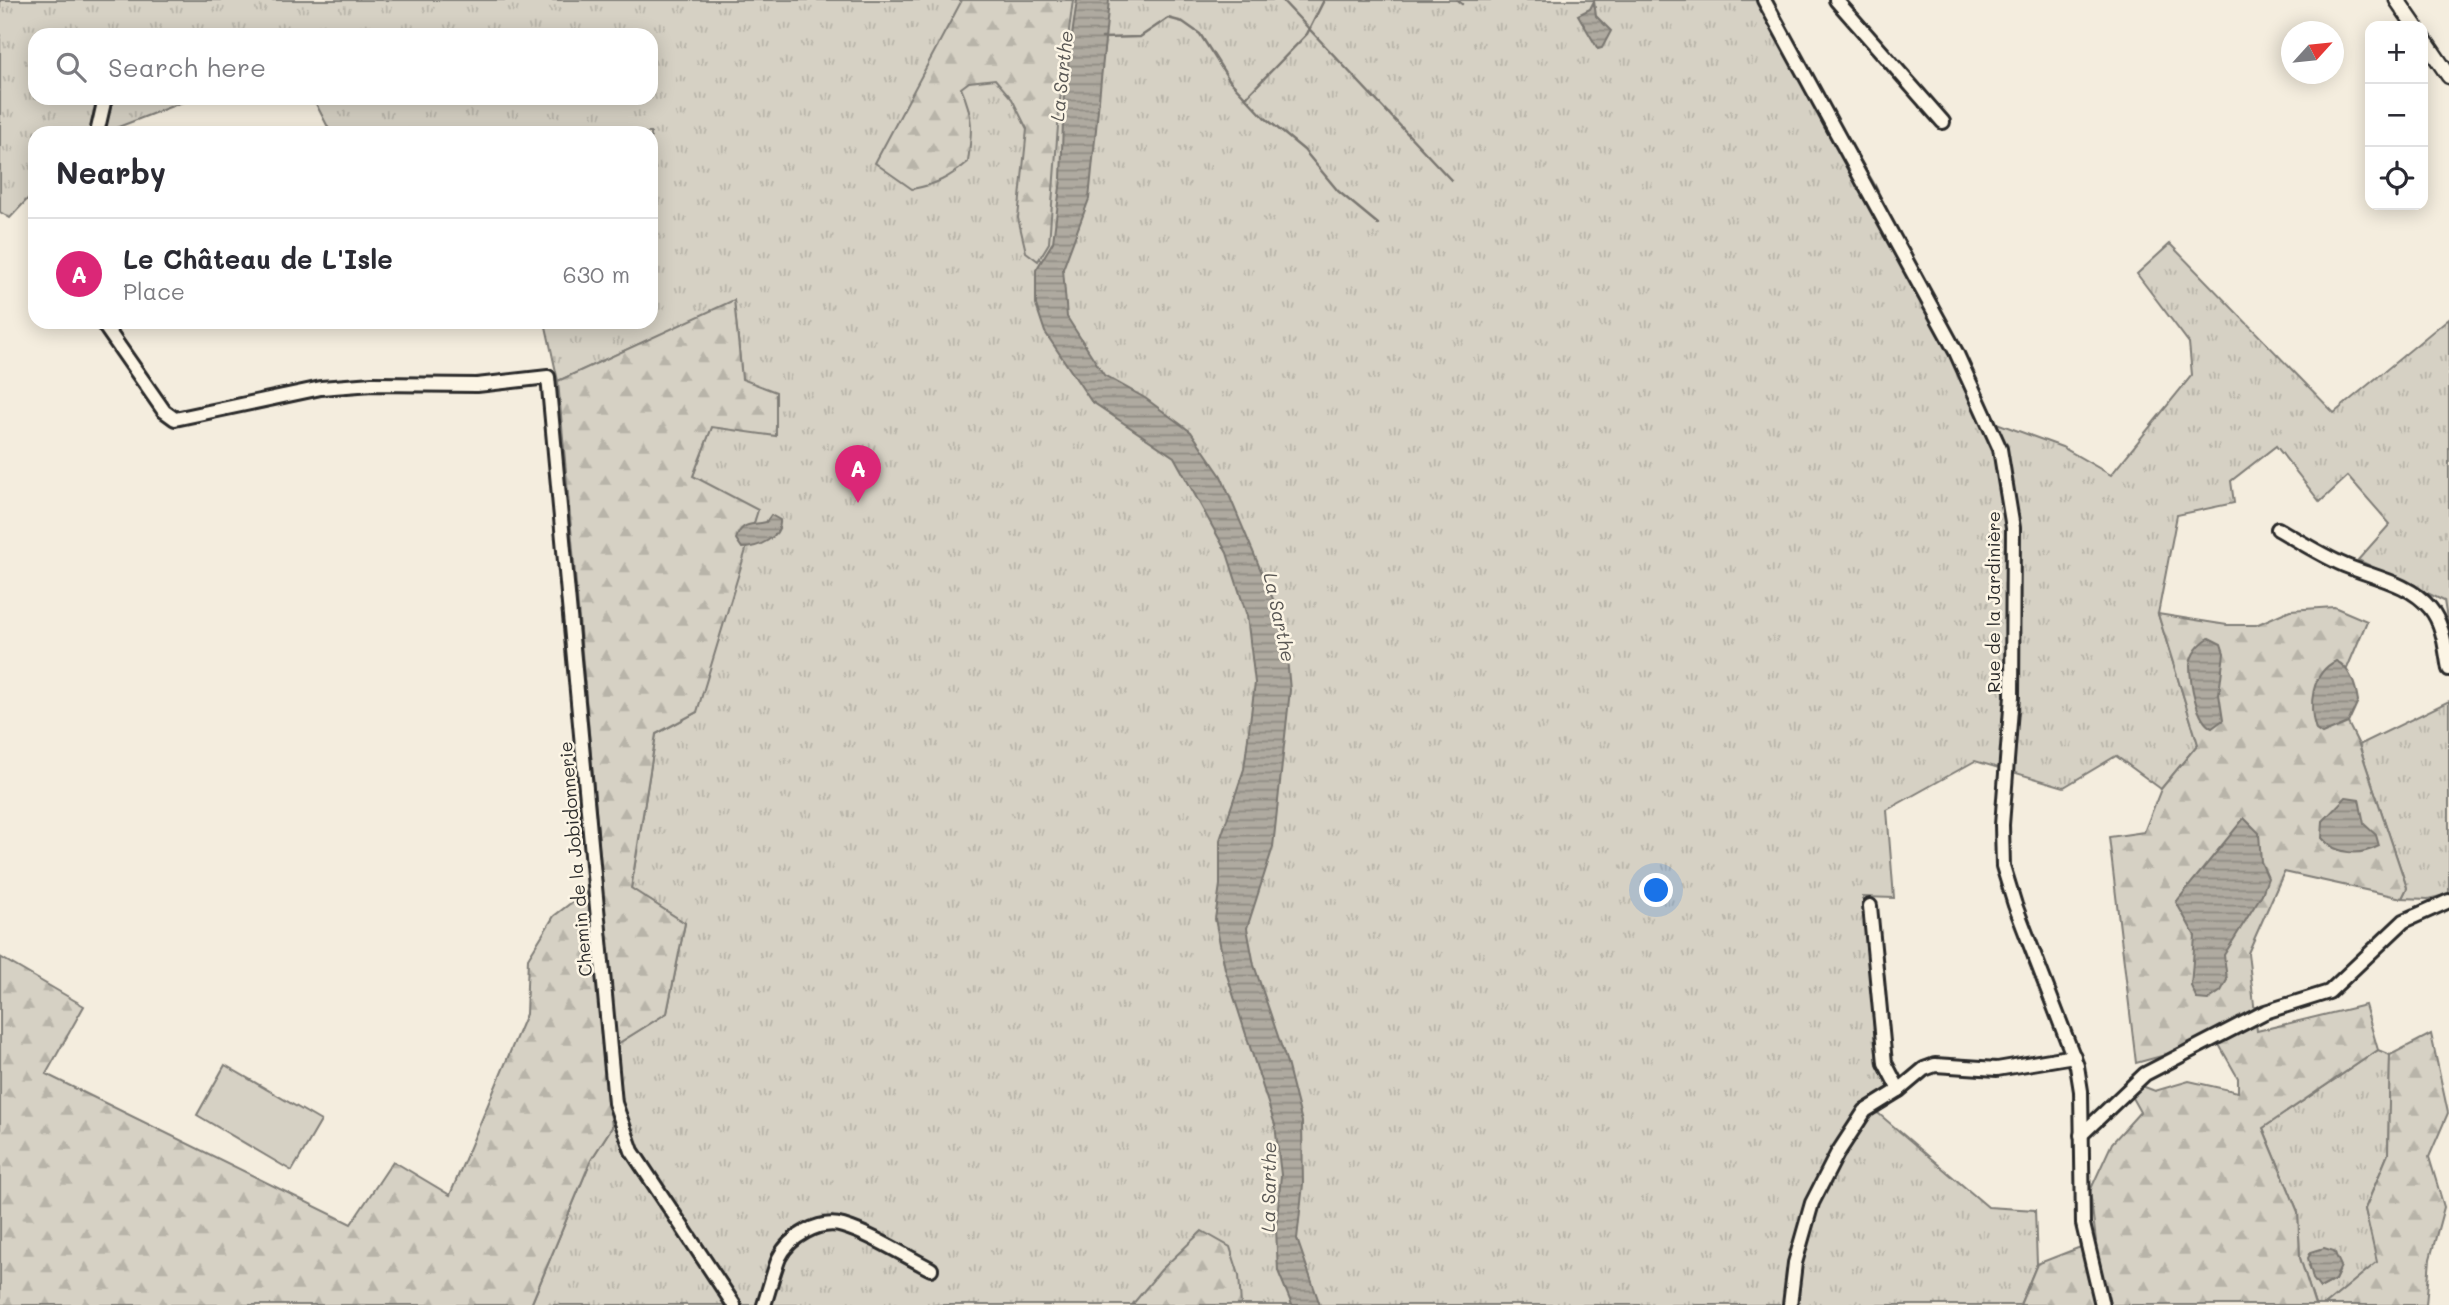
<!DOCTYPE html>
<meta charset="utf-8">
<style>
:root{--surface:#fff;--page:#f2f2f3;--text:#2b2b33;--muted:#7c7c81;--line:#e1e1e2;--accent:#db2777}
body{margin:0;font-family:Mali,sans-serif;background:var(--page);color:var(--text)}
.controls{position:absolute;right:21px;top:21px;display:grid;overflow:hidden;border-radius:14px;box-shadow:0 4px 18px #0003}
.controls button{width:63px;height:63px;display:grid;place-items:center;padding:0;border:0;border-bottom:2px solid var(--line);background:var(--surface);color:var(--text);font:35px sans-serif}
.compass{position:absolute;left:2281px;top:21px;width:63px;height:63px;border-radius:50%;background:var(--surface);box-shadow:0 4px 18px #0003;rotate:63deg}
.you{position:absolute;left:1657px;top:891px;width:24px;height:24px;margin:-18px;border:5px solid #fff;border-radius:50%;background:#1a73e8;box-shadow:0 0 0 10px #1a73e833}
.badge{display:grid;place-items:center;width:46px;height:46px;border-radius:50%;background:var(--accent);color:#fff;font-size:23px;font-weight:700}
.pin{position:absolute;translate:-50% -58px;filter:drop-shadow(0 2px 4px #0008)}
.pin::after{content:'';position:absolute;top:37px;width:24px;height:21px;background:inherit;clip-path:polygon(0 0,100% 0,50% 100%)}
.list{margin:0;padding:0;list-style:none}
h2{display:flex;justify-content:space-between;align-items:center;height:91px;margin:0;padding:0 28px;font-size:30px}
h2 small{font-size:23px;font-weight:400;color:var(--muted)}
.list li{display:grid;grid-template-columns:46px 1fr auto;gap:21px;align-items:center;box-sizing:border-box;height:112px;padding:0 28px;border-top:2px solid var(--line)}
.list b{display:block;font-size:26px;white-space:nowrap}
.list p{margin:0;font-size:23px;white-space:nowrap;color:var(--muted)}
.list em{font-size:23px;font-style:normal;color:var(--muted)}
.icon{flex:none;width:38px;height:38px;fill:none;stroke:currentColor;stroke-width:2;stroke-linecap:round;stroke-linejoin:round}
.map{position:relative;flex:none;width:2449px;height:1305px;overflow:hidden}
.search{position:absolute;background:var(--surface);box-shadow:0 4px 18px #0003;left:28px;top:28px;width:630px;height:77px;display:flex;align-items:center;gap:18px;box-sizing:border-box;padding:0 24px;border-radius:21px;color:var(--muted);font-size:26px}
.panel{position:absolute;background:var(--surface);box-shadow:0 4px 18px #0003;left:28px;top:126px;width:630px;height:203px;border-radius:21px}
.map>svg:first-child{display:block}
.grass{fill:url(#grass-tufts);stroke:#807e78;stroke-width:2;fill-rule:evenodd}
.forest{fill:url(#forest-firs);stroke:#807e78;stroke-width:2}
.park{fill:#d6d1c4;stroke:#807e78;stroke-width:2}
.water{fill:url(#water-rules);stroke:#7a7771;stroke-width:2}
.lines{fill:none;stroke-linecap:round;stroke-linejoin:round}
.stream{stroke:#7a7771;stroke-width:2.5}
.minor-casing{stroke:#2b2b2b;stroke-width:18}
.major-casing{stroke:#2b2b2b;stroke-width:19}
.minor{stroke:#fcf5e5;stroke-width:12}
.major{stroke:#fcf5e5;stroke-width:14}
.labels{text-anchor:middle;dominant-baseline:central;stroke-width:5;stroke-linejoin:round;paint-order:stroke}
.street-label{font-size:18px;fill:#2b2b2b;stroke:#fcf5e5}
.water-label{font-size:19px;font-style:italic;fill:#595754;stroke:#fcf5e5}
</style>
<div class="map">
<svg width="2449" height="1305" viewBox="0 0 2449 1305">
<defs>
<pattern id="grass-tufts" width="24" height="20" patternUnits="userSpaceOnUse" patternTransform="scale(1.75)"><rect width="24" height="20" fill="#d6d1c4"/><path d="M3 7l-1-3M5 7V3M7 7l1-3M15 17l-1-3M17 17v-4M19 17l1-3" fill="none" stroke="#b8b4a9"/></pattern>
<pattern id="forest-firs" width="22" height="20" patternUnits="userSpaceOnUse" patternTransform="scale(1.75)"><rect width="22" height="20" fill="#d6d1c4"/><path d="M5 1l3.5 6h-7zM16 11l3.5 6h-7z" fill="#b8b4a9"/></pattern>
<pattern id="water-rules" width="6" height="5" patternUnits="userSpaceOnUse" patternTransform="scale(1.75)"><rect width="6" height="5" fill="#afaaa0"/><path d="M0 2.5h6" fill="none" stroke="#8f8b83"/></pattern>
</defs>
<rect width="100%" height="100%" fill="#f4edde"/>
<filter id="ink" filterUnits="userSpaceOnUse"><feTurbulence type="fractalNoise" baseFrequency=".0143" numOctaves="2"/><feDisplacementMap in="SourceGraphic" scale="14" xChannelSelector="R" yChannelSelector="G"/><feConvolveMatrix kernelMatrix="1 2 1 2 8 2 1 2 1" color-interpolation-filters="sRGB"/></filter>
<g filter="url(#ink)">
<g class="grass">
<polygon points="0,0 1767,0 1875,185 1949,341 1991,421 2062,447 2111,475 2192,375 2189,343 2137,274 2170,244 2334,413 2449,318 2449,630 2444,601 2358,560 2390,524 2348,476 2320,502 2276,446 2231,481 2234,503 2177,515 2158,614 2198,744 2161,789 2116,756 2064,787 1975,761 1887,810 1894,898 1863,897 1877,1065 1891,1086 1872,1108 1988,1207 2035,1210 2037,1264 2020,1305 531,1305 591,1160 612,1127 603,1053 667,1013 685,923 631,889 656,734 697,712 693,476 712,427 742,379 734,301 558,381 545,322 651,322 651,133 331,133 313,98 651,98 651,35 35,35 35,98 193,98 103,133 35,133 35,191 10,218 0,212"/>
<polygon points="2449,701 2449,894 2428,899 2402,898 2407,888 2359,745"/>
<path d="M 2378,1050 L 2390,1055 L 2388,1154 L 2365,1209 L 2378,1262 L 2325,1305 L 2315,1305 L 2300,1258 L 2298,1212 L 2263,1128 ZM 2309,1266 L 2339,1272 L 2335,1280 L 2320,1288 Z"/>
</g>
<g class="forest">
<path d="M 962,0 L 1073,0 L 1060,100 L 1049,243 L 1038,261 L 1026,252 L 1018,218 L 1027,129 L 1012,99 L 995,79 L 969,82 L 961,88 C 974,117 972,131 968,162 C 949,178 935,185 912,189 L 875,163 Z"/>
<polygon points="734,300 742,379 776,392 776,436 712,427 693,476 758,510 697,712 656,734 631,888 685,923 667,1013 603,1053 612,1127 591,1160 531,1305 0,1305 0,957 84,1006 46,1074 351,1224 393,1161 450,1195 526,1014 528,958 554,916 602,879 558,381"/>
<polygon points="2334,607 2367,621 2335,697 2359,745 2407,888 2402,898 2284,872 2248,953 2257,1031 2365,1005 2378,1050 2263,1128 2298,1212 2300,1258 2315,1305 2020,1305 2037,1264 2096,1241 2090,1191 2112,1143 2140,1112 2131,1096 2142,1086 2155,1091 2189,1081 2238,1092 2238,1078 2213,1034 2169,1054 2136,1063 2109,837 2144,832 2161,789 2198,744 2158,614 2227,625 2256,625 2290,610"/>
<polygon points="2431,1034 2448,1113 2429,1157 2444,1207 2430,1259 2426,1305 2325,1305 2377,1262 2365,1209 2388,1154 2390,1055"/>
<polygon points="1202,1231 1230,1247 1239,1275 1241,1305 1132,1305 1161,1270"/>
</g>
<polygon class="park" points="225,1065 321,1121 292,1171 197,1115"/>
<g class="water">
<polygon points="1077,0 1109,0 1089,199 1063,269 1067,317 1104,375 1145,398 1191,432 1221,476 1284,625 1290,690 1273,847 1247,928 1254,965 1287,1063 1302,1122 1303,1184 1297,1239 1320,1305 1292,1305 1278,1271 1276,1229 1281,1175 1275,1125 1225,969 1215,919 1220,885 1220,840 1244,769 1255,683 1247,616 1227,553 1174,457 1091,401 1045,332 1036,305 1036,270 1053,242 1061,179 1064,93"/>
<polygon points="1594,1 1596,16 1611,31 1602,48 1598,49 1578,15 1590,9"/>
<path d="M 771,515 L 780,520 C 782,538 757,548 742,548 L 736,539 C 742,521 750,526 766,522 Z"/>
<path d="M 2209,638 L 2221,644 L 2224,653 L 2219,694 L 2223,720 L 2212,728 C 2196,721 2190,681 2190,665 C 2191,654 2199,644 2209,638 Z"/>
<path d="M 2336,661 C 2350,667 2356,687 2358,701 L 2348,723 L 2322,734 L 2316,730 C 2308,706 2311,673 2336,661 Z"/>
<path d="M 2346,797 L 2359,799 L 2364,824 L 2376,835 L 2379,846 C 2359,856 2336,855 2322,838 L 2323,821 Z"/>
<polygon points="2244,818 2259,833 2261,862 2268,878 2262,894 2224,955 2227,980 2221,991 2208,1000 2197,999 2191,986 2195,936 2176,902"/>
<polygon points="2324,1248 2334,1251 2341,1266 2335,1280 2320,1288 2313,1279 2308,1258 2311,1252"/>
</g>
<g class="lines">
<g class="stream">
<polyline points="1282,0 1451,180"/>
<polyline points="1457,0 1462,4"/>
<polyline points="1102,38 1140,37 1168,18 1183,22 1200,34 1230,81 1264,117 1304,150 1338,191 1378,224"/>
<polyline points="1246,97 1307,34 1324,0"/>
</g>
<g class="minor-casing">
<g id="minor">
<polyline points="1764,0 1956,352 2000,449 2013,528 2012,696 2002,825 2003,866 2015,905 2077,1066 2081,1091 2083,1224 2102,1305"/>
<polyline points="1836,0 1943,122"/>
<polyline points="97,133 105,98"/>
<polyline points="102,322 164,411 175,419 321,388 372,384 477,385 548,377 615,1103 632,1151 734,1305"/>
<path d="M 2278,529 C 2299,541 2321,555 2344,565 C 2372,577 2410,583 2430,608 C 2444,625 2445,648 2449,669"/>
<polyline points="1870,906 1885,1063 1899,1090"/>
<polyline points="2081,1135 2145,1074 2265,1012 2329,992 2404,921 2449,901"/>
<path d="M 764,1305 C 769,1290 773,1273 779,1258 C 789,1237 819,1219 843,1226 C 873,1235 903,1255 931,1269"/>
<polyline points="1790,1305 1795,1263 1812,1203 1837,1154 1865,1111 1899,1090 1924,1069 1935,1065 1997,1069 2074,1056"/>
</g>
</g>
<g class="major-casing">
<g id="major">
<polyline points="2397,0 2415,26"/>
<polyline points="2423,38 2449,76"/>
</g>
</g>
<use href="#minor" class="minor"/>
<use href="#major" class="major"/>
</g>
</g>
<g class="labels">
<g class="street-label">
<text transform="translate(1993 602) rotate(-90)">Rue de la Jardinière</text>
<text transform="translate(575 859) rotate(-95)">Chemin de la Jobidonnerie</text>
</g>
<g class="water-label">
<text transform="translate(1061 76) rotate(-84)">La Sarthe</text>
<text transform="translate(1280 617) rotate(78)">La Sarthe</text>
<text transform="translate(1268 1187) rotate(-89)">La Sarthe</text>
</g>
</g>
</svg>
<div class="controls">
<button>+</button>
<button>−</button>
<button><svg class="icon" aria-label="locate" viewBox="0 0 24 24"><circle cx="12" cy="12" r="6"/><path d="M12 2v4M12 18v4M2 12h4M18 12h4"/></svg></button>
</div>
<svg class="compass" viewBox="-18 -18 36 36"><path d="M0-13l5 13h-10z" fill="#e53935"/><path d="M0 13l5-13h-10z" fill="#7c7c81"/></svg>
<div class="you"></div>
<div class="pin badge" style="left:858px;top:503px">A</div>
<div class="search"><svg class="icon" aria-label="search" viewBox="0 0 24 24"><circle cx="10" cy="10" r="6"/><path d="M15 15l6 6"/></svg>Search here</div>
<section class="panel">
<h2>Nearby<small></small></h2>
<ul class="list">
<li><span class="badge">A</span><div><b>Le Château de L'Isle</b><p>Place</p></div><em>630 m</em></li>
</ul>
</section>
</div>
